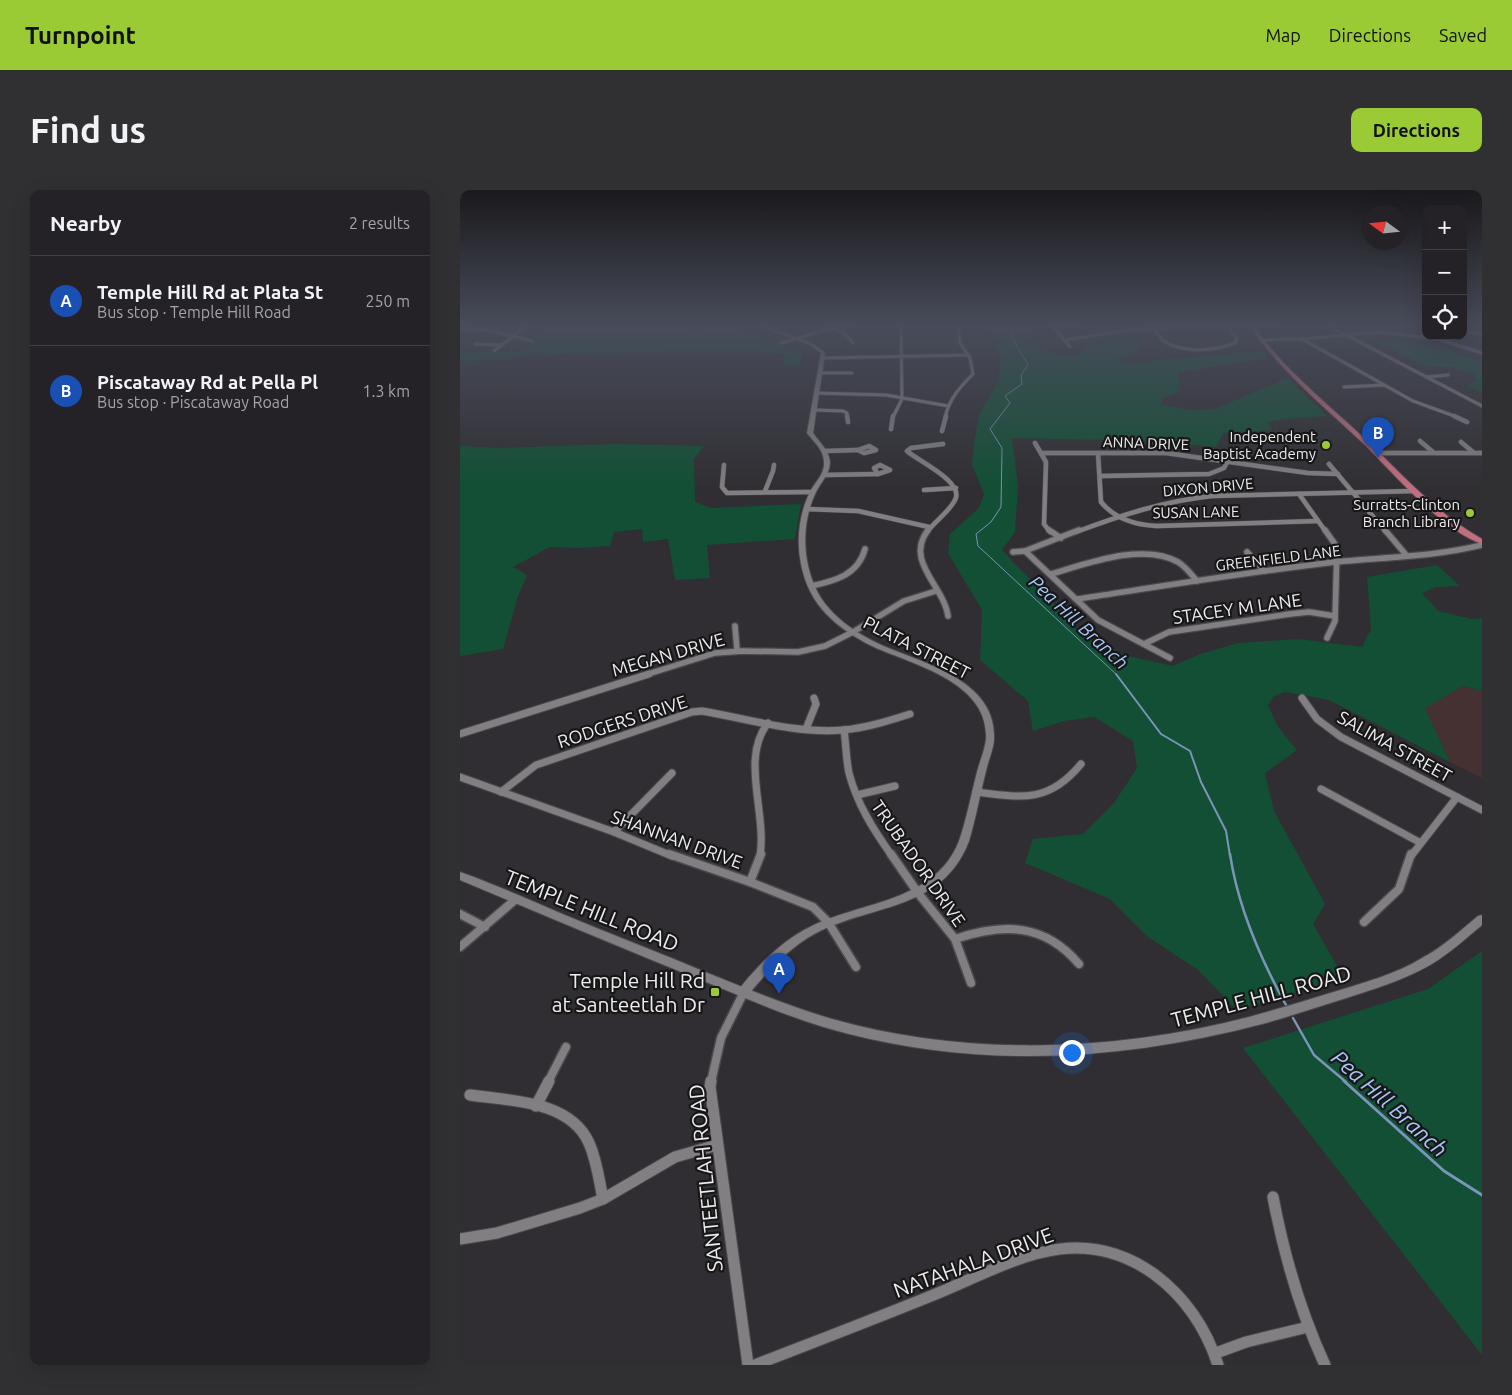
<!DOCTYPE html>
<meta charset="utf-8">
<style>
:root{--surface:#242226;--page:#302f32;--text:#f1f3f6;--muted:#a3a4a7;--line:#413f43;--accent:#9acb34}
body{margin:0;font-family:Ubuntu,sans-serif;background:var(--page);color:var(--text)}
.controls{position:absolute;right:15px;top:15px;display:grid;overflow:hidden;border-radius:10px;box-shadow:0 5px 20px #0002}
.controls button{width:45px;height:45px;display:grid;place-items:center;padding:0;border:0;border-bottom:1px solid var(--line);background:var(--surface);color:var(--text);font:25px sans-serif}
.compass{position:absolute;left:902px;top:15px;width:45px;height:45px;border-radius:50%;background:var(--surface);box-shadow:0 5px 20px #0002;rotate:285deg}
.you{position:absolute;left:611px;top:862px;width:18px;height:18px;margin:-12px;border:4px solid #fff;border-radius:50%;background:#1a73e8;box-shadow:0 0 0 8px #1a73e833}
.badge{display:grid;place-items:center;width:32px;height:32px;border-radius:50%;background:var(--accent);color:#fff;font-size:16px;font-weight:700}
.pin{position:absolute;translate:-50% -41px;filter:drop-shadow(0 1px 2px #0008)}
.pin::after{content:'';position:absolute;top:26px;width:18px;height:15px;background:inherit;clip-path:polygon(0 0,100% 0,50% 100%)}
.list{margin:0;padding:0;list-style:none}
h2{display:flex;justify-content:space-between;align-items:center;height:65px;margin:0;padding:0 20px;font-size:21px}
h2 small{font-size:16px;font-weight:400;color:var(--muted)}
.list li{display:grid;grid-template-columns:32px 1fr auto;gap:15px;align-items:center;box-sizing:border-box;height:90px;padding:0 20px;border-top:1px solid var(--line)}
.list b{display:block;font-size:19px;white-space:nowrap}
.list p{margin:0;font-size:16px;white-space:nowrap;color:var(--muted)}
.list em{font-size:16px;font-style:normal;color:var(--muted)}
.icon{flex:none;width:28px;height:28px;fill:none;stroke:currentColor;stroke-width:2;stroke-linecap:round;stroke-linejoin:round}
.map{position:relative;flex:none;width:1022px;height:1175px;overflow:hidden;border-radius:10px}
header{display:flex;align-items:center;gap:30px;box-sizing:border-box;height:70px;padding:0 25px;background:var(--accent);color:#111}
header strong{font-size:24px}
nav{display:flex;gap:28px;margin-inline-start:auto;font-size:18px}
.intro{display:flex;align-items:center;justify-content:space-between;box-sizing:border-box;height:120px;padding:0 30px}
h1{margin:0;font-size:35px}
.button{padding:12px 22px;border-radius:10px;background:var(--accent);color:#111;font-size:18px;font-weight:700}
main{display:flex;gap:30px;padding:0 30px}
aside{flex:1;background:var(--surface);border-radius:10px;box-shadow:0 5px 20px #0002}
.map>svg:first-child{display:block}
.commercial{fill:#453131}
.green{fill:#124f34}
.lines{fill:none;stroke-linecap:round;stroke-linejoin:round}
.stream-far3{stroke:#7a94ba;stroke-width:1}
.stream-far2{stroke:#7a94ba;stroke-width:2}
.stream-far1{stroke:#7a94ba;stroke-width:2.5}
.stream{stroke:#7a94ba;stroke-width:3}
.minor-far5-casing{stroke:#4b494d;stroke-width:4.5}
.minor-far4-casing{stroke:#4b494d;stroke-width:5.5}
.minor-far3-casing{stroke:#4b494d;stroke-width:8}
.minor-far2-casing{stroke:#4b494d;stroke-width:9}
.minor-far1-casing{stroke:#4b494d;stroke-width:11}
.minor-casing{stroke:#4b494d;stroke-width:13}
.tertiary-casing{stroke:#4b494d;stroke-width:2}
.secondary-casing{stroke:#4b494d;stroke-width:2}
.primary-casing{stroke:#4b494d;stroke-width:2}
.minor-far5{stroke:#827f83;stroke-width:3}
.minor-far4{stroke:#827f83;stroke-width:4.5}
.minor-far3{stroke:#827f83;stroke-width:5.5}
.minor-far2{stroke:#827f83;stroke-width:7}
.minor-far1{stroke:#827f83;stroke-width:8}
.minor{stroke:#827f83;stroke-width:11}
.tertiary{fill:#827f83;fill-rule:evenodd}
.secondary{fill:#827f83;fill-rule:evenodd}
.primary{fill:#c36e7e;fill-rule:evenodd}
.poi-dot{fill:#9acb34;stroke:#181718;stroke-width:2}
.labels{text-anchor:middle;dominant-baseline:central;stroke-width:4.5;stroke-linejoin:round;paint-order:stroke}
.far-poi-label{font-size:15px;fill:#edebee;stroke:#181718;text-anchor:end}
.far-street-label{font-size:15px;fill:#edebee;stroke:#181718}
.street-label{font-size:18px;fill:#edebee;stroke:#181718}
.water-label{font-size:19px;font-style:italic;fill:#a7c7f6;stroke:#181718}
.near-street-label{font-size:21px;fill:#edebee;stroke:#181718}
.near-poi-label{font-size:21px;fill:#edebee;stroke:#181718;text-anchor:end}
.near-water-label{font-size:22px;font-style:italic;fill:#a7c7f6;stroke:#181718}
</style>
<header>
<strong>Turnpoint</strong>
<nav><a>Map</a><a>Directions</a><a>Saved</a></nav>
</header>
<div class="intro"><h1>Find us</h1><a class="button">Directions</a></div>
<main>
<aside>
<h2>Nearby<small>2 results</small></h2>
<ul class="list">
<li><span class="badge" style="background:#1a4fb4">A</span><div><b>Temple Hill Rd at Plata St</b><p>Bus stop · Temple Hill Road</p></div><em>250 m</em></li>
<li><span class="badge" style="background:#1a4fb4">B</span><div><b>Piscataway Rd at Pella Pl</b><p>Bus stop · Piscataway Road</p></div><em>1.3 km</em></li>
</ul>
</aside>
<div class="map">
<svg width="1022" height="1175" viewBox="0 0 1022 1175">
<rect width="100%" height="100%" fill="#302e32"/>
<polygon class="commercial" points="1003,496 1022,501 1022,588 990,572 964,518"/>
<g class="green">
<polygon points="92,135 203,135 237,140 246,135 270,135 343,162 339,175 324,175 325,164 292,161 105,163 88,166 85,163 71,162 50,169 0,171 0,162 60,162 76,150 73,147"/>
<path d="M 527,135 L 571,135 C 578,161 592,167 618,166 L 624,157 L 676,147 L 683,160 L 657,168 L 667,173 L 804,161 L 807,168 L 718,182 L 720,202 L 703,208 L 701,215 L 731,220 L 755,219 L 827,188 L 867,226 L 826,229 L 807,232 L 812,240 L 763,243 L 756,257 L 689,251 L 552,248 L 558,296 L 555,342 L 542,360 L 615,437 L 664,465 L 713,476 L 740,464 L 778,453 L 839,449 L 902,457 L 911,439 L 907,387 L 977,375 L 1000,396 L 976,397 L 962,403 L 978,421 L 1011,429 L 1022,428 L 1022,501 L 1003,496 L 965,518 L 990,572 L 869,510 L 825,502 L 814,506 L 808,515 L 818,537 L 837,560 L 805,583 L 814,621 L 865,714 L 853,734 L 884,788 L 777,820 L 738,780 L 688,747 L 650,709 L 565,673 L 573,649 L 623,644 L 654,613 L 677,578 L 673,551 L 634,527 L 604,531 L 573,541 L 568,511 L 520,470 L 522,420 L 488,363 L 490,344 L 519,318 L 524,304 L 512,275 L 515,247 L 520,223 L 538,192 L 541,166 Z"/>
<polygon points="916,152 962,152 1022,172 1022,203 1007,196 1017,190 1015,184 992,177 966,176"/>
<polygon points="155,254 244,256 234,269 235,312 251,318 341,314 335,349 247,355 250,388 215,390 208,349 183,352 182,339 154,342 150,356 118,358 90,357 53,377 67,385 57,409 43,459 0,466 0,256 37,258"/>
<polygon points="1022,761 1022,1165 783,858 968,799"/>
</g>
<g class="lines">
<polyline class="stream-far3" points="549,135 555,153 568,175 561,185 562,194 545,206 550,213 530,239 542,258 541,317 531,332 516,344 518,356 657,485"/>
<polyline class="stream-far2" points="656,484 701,544 730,561 741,592 766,641 770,666"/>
<g class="stream-far1">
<path d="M 770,664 C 778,718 800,768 826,815"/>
<polyline points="833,828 854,865 886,892"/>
</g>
<polyline class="stream" points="884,891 984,981 1022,1005"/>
<g class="minor-far5-casing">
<g id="minor-far5">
<polyline points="362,135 384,143 393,153"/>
<polyline points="592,135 610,157"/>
<polyline points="867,135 1022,216"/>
<polyline points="594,137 618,135"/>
<polyline points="0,138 33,141 72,151"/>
<path d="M 695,139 C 704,165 755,163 776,152 L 777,149 L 769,137"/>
<polyline points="1003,141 1022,144"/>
<polyline points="842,149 953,211 997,227"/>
<polyline points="605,150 676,139 824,135"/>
<polyline points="802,150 842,149 920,142 978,149 1022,163"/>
<polyline points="321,153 372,138 396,135"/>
<polyline points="15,154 41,155"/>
<polyline points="34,161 68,135"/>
<polyline points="363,168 509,165"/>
<polyline points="360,183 392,183"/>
<polyline points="966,187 988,185"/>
<polyline points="884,197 924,195"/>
<polyline points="356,203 426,205 488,216"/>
<polyline points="354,220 383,221 387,223 387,227"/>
<polyline points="433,227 442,209 441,135"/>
<path d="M 485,227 C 490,208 499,198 513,184 L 510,168 L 500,153 L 499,135"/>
</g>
</g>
<g class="minor-far4-casing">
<g id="minor-far4">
<polyline points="387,226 388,232"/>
<polyline points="994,226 1007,232"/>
<polyline points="431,239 433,226"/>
<polyline points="482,241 486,226"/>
<polyline points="960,251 973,262"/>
<polyline points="1001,252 1013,262"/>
<polyline points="575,253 586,272 584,334 590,342"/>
<polygon points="409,256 416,260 404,263 398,260"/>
<polyline points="364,261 398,260"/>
<polyline points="582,263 706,263 848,283 878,284"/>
<path d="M 638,263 L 641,312 C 655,329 675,335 697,336 L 858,331"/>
<polyline points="917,263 1022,263"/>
<polyline points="869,274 926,342"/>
<polyline points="264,275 262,297 267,303 352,302"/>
<polygon points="420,275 430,280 418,284 414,278"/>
<polyline points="364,285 418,284"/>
<polyline points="640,286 749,284 764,278 771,265"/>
<polyline points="464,300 496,298"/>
<polyline points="305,301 313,281 314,275"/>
<polyline points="839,304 866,342"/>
<polyline points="346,319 398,321 469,337"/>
<path d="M 467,342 C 475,331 489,322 495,310 C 505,292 458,271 447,261 L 451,258 L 483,254"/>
<path d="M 616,342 C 661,325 705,311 752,306 L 955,301"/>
</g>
</g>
<g class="minor-far3-casing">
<g id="minor-far3">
<path d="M 468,340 C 444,371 484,396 488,426"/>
<polyline points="589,340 601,348"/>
<polyline points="865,340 877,357 875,431 867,448"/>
<polyline points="925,340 947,366"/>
<polyline points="565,361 638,430 710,468"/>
<polyline points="553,362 565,361 619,340"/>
<polyline points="787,362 805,381"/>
<path d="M 591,384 C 626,374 683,352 718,372 C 726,377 731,384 737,391"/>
<path d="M 351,396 C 375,391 398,385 405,359"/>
<path d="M 618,409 C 703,396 789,382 875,372 C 924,367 974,367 1022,355"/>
<polyline points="275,436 277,460"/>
<polyline points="684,454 709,442 830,424 849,422 875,426"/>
<polyline points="185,485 255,463 283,461 338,462 365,456 393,442 444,411 476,401"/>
</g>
</g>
<g class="minor-far2-casing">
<g id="minor-far2">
<polyline points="842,508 857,529 881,547 1022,620"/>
<polyline points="346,539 356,514 354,508"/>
<path d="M 384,540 C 386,554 386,569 389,583 C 397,614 413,639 432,666"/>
<polyline points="0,544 189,484"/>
<polyline points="0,587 154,642 212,666"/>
<polyline points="861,599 959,652"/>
<path d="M 41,602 L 76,575 L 232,522 L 242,521 C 289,529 335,544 383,540 C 406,538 428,531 450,524"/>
<path d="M 516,602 C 562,608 589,613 621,574"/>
<polyline points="397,605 435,596"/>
<polyline points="154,642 212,583"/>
<path d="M 300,666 C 307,623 280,568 308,533"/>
<polyline points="951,666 997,607"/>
</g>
</g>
<g class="minor-far1-casing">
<g id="minor-far1">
<polyline points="209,664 290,692 353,717 368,732 396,777"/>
<polyline points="431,664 458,703 495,749 511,793"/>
<polyline points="290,692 301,664"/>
<polyline points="0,724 25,737"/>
<polyline points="904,732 939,699 951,664"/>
<path d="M 495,749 C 544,733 584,733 619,774"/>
<polyline points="0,757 56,709"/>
<polyline points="88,892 106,857"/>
<polyline points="251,892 261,848 284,802"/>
</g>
</g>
<g class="minor-casing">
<g id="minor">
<polyline points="251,891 250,897 288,1175"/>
<path d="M 10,905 C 50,911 110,910 129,953 C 137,971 139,990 143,1009"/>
<polyline points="76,916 89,891"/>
<path d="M 813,1007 C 824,1065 840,1121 865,1175"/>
<polyline points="0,1049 37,1043 120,1018 143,1009 215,967 257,955"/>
<polyline points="756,1163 786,1152 848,1137"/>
<path d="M 295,1175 C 354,1152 412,1130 471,1106 C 548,1075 615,1028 694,1084 C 725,1107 746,1138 758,1175"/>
</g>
</g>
<g class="tertiary-casing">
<path id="tertiary" d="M 297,135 L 303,135 L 352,153 L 365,163 L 353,243 C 359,252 369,260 370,272 C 370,284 361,292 356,302 C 341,333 342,371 357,401 C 369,425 396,443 419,454 C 461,473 536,489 534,548 C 534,559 528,571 526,581 C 520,604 516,628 509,651 C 483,720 414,714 358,742 C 329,757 308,781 288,805 L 284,807 L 280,805 L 278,802 C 283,792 293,783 300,775 C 315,760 332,745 352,736 C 403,711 475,712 499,651 C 507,628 511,605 517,582 C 520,571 525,559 526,549 C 529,492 454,475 414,457 C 389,445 362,426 350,401 C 335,370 335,332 350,302 C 355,292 365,284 364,272 C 364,260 354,252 347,243 L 361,163 L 350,155 Z"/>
</g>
<g class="secondary-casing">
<path id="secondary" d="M 0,682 C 34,694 67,709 100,723 C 150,744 200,763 250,784 C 290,800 330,817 372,829 C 507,867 654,862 789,827 C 818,819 848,810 877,801 C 906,792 936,784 962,768 C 983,757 1000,741 1018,726 L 1022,725 L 1022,735 C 1005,749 989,764 970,775 C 942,791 911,800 880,810 C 854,818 828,827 802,834 C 665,870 527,879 389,844 C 336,831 286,808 236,788 C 157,756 79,723 0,690 Z"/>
</g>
<g class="primary-casing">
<path id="primary" d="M 789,135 L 793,135 C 824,180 867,213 906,250 C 943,285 977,324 1022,349 L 1022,354 C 982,340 936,286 906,256 C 865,217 821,182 789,135 Z"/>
</g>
<use href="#minor-far5" class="minor-far5"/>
<use href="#minor-far4" class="minor-far4"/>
<use href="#minor-far3" class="minor-far3"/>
<use href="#minor-far2" class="minor-far2"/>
<use href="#minor-far1" class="minor-far1"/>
<use href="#minor" class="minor"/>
<use href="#tertiary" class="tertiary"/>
<use href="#secondary" class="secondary"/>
<use href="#primary" class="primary"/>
</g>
<linearGradient id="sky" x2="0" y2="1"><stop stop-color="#1a191c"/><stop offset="0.45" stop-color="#484c5a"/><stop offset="1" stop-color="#484c5a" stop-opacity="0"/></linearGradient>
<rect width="1022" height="300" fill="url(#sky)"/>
<g class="poi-dot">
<circle cx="866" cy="255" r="5"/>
<circle cx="1010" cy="323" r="5"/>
<rect x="250" y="797" width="10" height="10" rx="2.5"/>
</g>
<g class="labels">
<g class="far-poi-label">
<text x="856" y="246">Independent<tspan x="856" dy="17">Baptist Academy</tspan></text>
<text x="1000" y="314">Surratts-Clinton<tspan x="1000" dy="17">Branch Library</tspan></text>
</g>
<g class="far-street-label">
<text transform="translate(686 253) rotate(2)">ANNA DRIVE</text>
<text transform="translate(748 297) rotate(-5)">DIXON DRIVE</text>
<text transform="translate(736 322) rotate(-1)">SUSAN LANE</text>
<text transform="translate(818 368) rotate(-7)">GREENFIELD LANE</text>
</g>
<g class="street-label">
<text transform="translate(777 418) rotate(-8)">STACEY M LANE</text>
<text transform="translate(457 457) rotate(27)">PLATA STREET</text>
<text transform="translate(208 464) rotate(-16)">MEGAN DRIVE</text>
<text transform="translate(162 531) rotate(-18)">RODGERS DRIVE</text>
<text transform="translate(935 556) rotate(29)">SALIMA STREET</text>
<text transform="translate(217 649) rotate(20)">SHANNAN DRIVE</text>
<text transform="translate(459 673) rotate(55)">TRUBADOR DRIVE</text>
</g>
<g class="water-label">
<text transform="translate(619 432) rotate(43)">Pea Hill Branch</text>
</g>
<g class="near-street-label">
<text transform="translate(132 720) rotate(22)">TEMPLE HILL ROAD</text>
<text transform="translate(801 806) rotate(-15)">TEMPLE HILL ROAD</text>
<text transform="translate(245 988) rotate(-96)">SANTEETLAH ROAD</text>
<text transform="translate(513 1072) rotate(-20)">NATAHALA DRIVE</text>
</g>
<g class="near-poi-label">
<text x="245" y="790">Temple Hill Rd<tspan x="245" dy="24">at Santeetlah Dr</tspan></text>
</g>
<g class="near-water-label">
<text transform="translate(930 913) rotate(42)">Pea Hill Branch</text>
</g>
</g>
</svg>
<div class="controls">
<button>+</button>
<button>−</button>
<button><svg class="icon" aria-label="locate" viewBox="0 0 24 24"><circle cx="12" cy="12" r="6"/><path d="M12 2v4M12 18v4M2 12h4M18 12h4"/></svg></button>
</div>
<svg class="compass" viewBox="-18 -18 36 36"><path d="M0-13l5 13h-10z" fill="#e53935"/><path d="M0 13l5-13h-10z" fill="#a3a4a7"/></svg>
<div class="you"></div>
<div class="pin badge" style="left:319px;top:804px;background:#1a4fb4">A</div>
<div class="pin badge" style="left:918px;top:268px;background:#1a4fb4">B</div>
</div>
</main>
